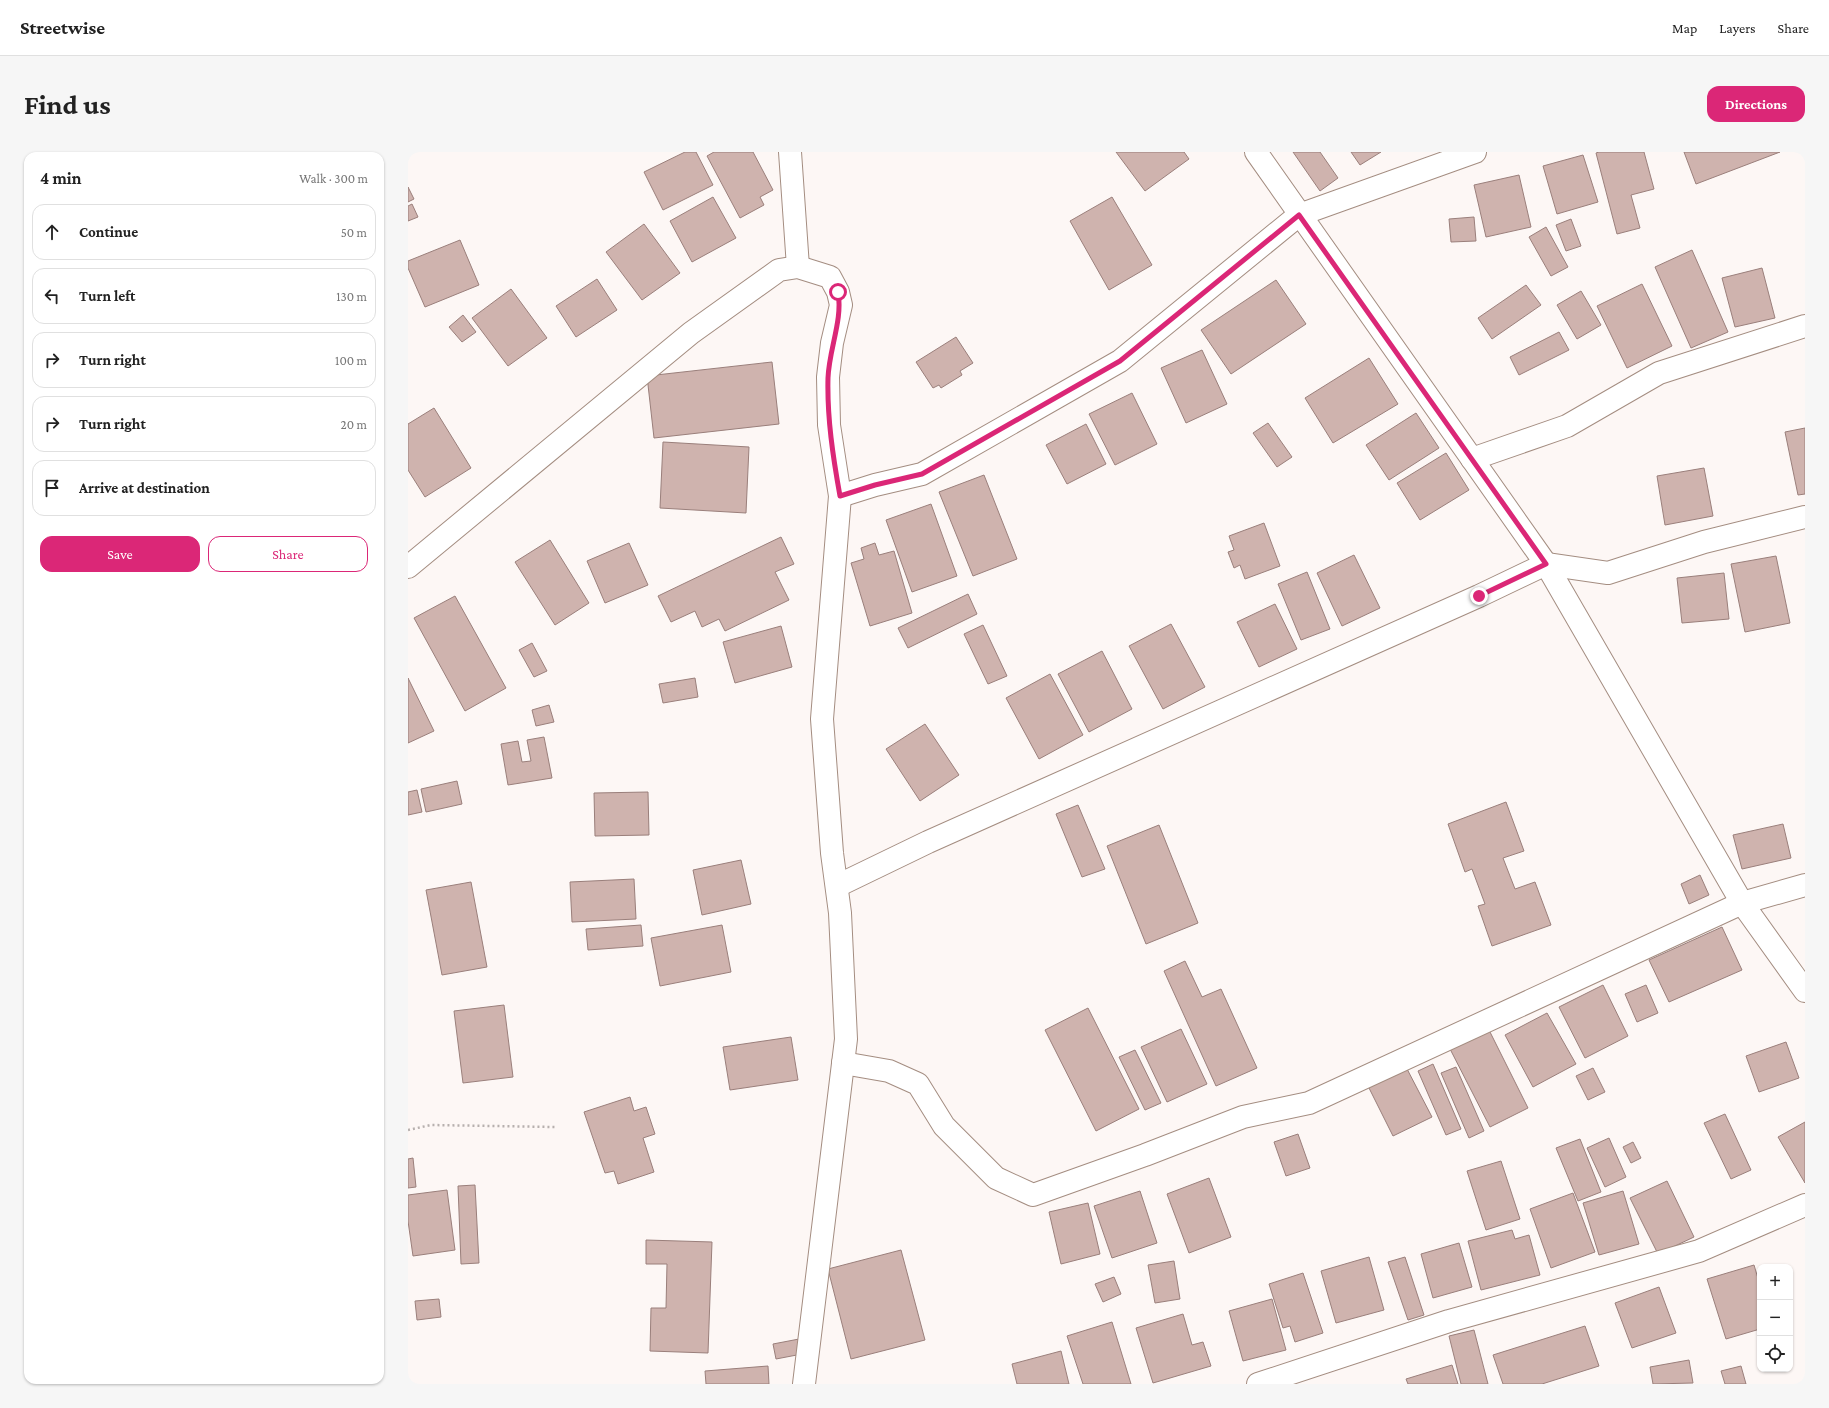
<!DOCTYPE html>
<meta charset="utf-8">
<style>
:root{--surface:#fff;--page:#f6f6f6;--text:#222;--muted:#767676;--line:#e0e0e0;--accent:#db2777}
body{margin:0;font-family:"Crimson Pro",serif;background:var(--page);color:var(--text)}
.controls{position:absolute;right:12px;bottom:12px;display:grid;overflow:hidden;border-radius:8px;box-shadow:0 1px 3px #0004}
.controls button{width:36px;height:36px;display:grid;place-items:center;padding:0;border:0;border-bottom:1px solid var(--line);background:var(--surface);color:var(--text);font:20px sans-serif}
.stop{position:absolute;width:12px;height:12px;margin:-9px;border:3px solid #db2777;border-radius:50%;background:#fff}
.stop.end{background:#db2777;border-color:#fff;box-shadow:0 1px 4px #0008}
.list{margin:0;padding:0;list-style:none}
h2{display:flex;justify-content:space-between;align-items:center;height:52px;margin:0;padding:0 16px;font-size:17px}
h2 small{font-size:13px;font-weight:400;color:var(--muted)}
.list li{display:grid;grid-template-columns:26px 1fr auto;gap:12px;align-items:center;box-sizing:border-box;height:56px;margin:0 8px 8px;padding:0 8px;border:1px solid var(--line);border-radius:12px}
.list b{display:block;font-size:15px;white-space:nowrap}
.list em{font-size:13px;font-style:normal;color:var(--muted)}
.actions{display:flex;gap:8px;padding:12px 16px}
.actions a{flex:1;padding:9px 0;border:1px solid var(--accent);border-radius:12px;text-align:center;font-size:14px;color:var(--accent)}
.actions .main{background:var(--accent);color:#fff}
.icon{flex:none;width:22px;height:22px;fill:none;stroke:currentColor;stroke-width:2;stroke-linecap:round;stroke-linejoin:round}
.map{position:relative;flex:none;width:1397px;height:1232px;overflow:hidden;border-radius:12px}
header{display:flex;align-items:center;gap:24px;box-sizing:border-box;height:56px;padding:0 20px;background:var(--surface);border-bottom:1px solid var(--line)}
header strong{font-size:19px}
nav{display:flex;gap:22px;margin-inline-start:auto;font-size:14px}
.intro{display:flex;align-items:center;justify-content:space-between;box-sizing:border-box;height:96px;padding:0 24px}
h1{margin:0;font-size:28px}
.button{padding:10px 18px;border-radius:12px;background:var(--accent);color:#fff;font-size:14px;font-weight:700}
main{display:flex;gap:24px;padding:0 24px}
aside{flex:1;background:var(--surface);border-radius:12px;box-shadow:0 1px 3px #0004}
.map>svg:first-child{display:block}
.building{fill:#cfb3ae;stroke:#9a7f7b}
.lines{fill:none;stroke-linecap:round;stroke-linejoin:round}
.minor-casing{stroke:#a48d81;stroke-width:24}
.path{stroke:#b7b0ae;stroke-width:2.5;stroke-dasharray:2 3;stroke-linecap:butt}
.minor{stroke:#fff;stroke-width:22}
.route{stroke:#db2777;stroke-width:5}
</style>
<header>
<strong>Streetwise</strong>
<nav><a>Map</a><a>Layers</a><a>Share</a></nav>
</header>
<div class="intro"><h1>Find us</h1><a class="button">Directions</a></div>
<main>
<aside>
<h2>4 min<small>Walk · 300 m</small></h2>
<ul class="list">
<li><svg class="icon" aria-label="ahead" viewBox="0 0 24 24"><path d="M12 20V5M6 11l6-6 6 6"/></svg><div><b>Continue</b></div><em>50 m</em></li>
<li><svg class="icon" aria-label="left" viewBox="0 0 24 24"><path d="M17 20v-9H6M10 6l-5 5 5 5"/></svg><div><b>Turn left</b></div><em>130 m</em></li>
<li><svg class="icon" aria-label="right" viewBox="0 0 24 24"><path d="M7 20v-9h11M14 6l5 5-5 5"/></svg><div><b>Turn right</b></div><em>100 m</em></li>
<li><svg class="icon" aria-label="right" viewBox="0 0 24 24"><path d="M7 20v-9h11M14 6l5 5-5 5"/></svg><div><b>Turn right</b></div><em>20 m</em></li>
<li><svg class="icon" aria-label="arrive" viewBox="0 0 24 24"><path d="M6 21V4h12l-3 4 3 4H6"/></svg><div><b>Arrive at destination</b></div></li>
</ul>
<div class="actions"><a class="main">Save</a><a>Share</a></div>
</aside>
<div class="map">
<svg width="1397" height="1232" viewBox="0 0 1397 1232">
<rect width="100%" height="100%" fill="#fdf7f5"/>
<g class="building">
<polygon points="277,0 288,0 305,33 255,58 236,20"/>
<polygon points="306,0 345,0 365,38 352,45 356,53 332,66 299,4"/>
<polygon points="708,0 776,0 781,7 737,39"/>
<polygon points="885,0 912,0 930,26 912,39"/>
<polygon points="943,0 973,0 952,13"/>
<polygon points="1191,0 1236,0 1246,37 1223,43 1232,76 1209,82 1188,1"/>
<polygon points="1276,0 1372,0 1288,32"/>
<polygon points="1175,3 1190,50 1149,62 1135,14"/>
<polygon points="1111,23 1123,75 1078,85 1066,33"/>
<polygon points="0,35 6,47 0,50"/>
<polygon points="305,45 328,86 284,110 262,69"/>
<polygon points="704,45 744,113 701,138 662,69"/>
<polygon points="4,52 10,65 0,69 0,54"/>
<polygon points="1066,65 1068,89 1043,90 1041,67"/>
<polygon points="1163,67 1173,94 1158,99 1148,73"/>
<polygon points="236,72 272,121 234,148 198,100"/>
<polygon points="1138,75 1160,115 1143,124 1121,85"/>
<polygon points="52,88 71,133 17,155 0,116 0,109"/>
<polygon points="1284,98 1320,180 1283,196 1247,115"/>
<polygon points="1354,116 1367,166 1327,175 1314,126"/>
<polygon points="189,127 209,158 168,185 148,154"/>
<polygon points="868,128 898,172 823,222 793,178"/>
<polygon points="1234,132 1264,194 1219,216 1189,154"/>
<polygon points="1118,133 1133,153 1084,187 1070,166"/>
<polygon points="103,137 139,186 100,214 64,166"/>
<polygon points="1173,139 1193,173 1169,187 1149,153"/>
<polygon points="55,163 68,180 54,190 41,175"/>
<polygon points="1151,180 1161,198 1111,223 1102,205"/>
<polygon points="548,185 565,211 552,219 554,223 533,236 531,233 525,236 508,210"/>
<polygon points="794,198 819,252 778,271 753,216"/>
<polygon points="961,206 990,252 925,291 897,246"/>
<polygon points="364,210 371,272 246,286 239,224"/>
<polygon points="724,241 749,292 707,313 681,262"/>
<polygon points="26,256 63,316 17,345 0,318 0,272"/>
<polygon points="1008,261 1031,296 981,328 958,293"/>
<polygon points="860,271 884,305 869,315 845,281"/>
<polygon points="678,272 698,312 659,332 638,293"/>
<polygon points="1397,276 1397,342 1390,343 1377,280"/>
<polygon points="255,290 341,295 338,361 252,356"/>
<polygon points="1038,301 1061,338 1012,368 989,331"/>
<polygon points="1296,316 1305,364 1257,373 1249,324"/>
<polygon points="576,323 609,407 565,424 531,340"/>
<polygon points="523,352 549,424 504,440 478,368"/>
<polygon points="856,371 872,414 837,427 832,413 826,416 820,400 826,398 821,384"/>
<polygon points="373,385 386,412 367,420 381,448 317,479 311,467 294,475 287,459 263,470 250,444"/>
<polygon points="142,388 181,451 147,473 107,410"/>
<polygon points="221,391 240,433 197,451 179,409"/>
<polygon points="467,391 471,403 486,399 504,461 462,474 443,411 456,407 453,396"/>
<polygon points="946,403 972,456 934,474 909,421"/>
<polygon points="1368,404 1382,471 1337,480 1323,412"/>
<polygon points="899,420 922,477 893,488 870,432"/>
<polygon points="1316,421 1321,467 1274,471 1269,426"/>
<polygon points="560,442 569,462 500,496 490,476"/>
<polygon points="47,444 98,536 57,559 6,466"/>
<polygon points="867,452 889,497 851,515 829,470"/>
<polygon points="763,472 797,535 755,557 721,494"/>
<polygon points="575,473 599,524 580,532 556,482"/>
<polygon points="373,474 384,515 327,531 315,490"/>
<polygon points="124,491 139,519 126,525 111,498"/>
<polygon points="694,499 724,557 681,580 650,522"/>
<polygon points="642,522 675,583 631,607 598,546"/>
<polygon points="0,526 26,579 0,591"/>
<polygon points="287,526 290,545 255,551 251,532"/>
<polygon points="141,553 146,570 128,574 124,558"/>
<polygon points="517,572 551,623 512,649 478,597"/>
<polygon points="136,585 144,626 100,633 93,592 110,589 114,610 123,609 119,588"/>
<polygon points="49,629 54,652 18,660 13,637"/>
<polygon points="9,638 14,660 0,663 0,640"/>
<polygon points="240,640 241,683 187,684 186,641"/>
<polygon points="1098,650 1116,699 1095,706 1107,737 1127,730 1143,773 1084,794 1070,754 1077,752 1064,717 1057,720 1040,672"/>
<polygon points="670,653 697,717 674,725 648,662"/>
<polygon points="1375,672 1383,706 1334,717 1325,683"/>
<polygon points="751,673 790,771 738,792 699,694"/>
<polygon points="333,708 343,752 294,763 285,718"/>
<polygon points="1292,723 1301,743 1281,752 1273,732"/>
<polygon points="226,727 228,767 164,770 162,730"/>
<polygon points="63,730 79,815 34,823 18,738"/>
<polygon points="233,773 235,794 180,798 178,777"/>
<polygon points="314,773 323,820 252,834 243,786"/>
<polygon points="1314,775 1334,818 1261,850 1241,808"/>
<polygon points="777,809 794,845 813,837 849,916 808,934 756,819"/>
<polygon points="1195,833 1220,884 1177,906 1151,855"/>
<polygon points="1238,833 1250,861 1229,870 1217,842"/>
<polygon points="96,853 105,925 55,931 46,859"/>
<polygon points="680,856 731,957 688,979 637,878"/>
<polygon points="1139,861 1168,912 1125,935 1097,883"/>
<polygon points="1080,876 1120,956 1082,975 1041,895"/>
<polygon points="773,877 799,932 759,950 733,895"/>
<polygon points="383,885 390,928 322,938 315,895"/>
<polygon points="1378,890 1391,926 1351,940 1338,904"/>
<polygon points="727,898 753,951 737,958 711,905"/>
<polygon points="1025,912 1053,977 1038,983 1010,919"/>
<polygon points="998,915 1024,965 985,984 960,934"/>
<polygon points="1048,915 1076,979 1061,986 1033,921"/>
<polygon points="1185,916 1197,940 1180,948 1168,924"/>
<polygon points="222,945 226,959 238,955 247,982 235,986 246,1020 210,1032 206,1019 197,1021 176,960"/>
<polygon points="1317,962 1343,1018 1323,1027 1296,971"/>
<polygon points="1397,970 1397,1031 1370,985"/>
<polygon points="890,982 902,1016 878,1024 866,990"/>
<polygon points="1201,986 1218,1025 1197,1035 1179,996"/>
<polygon points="1172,987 1193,1040 1170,1049 1148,996"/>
<polygon points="1225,990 1233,1006 1223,1011 1215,995"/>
<polygon points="5,1006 8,1035 0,1036 0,1007"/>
<polygon points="1093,1009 1112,1067 1078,1078 1059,1019"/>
<polygon points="801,1026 823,1085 781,1101 759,1042"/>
<polygon points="1259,1029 1286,1085 1250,1102 1222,1046"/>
<polygon points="67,1033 71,1111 53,1112 50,1034"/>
<polygon points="39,1038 47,1098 5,1104 0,1069 0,1043"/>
<polygon points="732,1039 749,1091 704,1106 686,1054"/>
<polygon points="1215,1039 1231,1092 1191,1103 1175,1051"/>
<polygon points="1165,1041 1187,1100 1143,1116 1122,1057"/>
<polygon points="680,1051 692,1102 653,1112 641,1060"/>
<polygon points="1104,1078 1107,1087 1121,1083 1132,1123 1073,1138 1060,1089"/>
<polygon points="238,1088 304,1090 300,1201 242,1199 243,1156 258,1156 259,1112 238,1112"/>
<polygon points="1051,1091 1064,1135 1025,1146 1013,1102"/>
<polygon points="493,1098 517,1188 443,1207 420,1117"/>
<polygon points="961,1105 976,1158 928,1171 913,1119"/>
<polygon points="997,1105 1016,1163 1000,1168 980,1110"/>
<polygon points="766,1109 772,1147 747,1151 740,1113"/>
<polygon points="1346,1113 1352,1133 1352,1177 1318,1187 1299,1127"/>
<polygon points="895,1121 915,1181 887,1190 882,1174 875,1176 861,1132"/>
<polygon points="706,1125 713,1142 695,1150 687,1132"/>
<polygon points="1251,1135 1268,1181 1224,1196 1207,1151"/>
<polygon points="31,1147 33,1165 9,1168 7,1149"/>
<polygon points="864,1147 878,1198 835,1209 821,1159"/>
<polygon points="775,1162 784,1193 795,1190 803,1214 745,1231 728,1176"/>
<polygon points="704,1170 723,1232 675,1232 659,1184"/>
<polygon points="1177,1174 1191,1214 1134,1232 1095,1232 1085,1203"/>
<polygon points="1066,1178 1080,1232 1053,1232 1041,1184"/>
<polygon points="391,1187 394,1202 368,1207 365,1192"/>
<polygon points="653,1199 661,1232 609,1232 604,1212"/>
<polygon points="1281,1208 1285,1231 1245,1232 1242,1215"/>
<polygon points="1044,1213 1050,1232 1000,1232 998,1227"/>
<polygon points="360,1214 361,1232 298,1232 297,1219"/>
<polygon points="1333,1214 1338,1232 1317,1232 1313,1219"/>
</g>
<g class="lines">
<g class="minor-casing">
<g id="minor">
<polyline points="382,0 390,115"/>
<polyline points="848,0 1138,412 1334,751 1397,839"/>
<polyline points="1064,307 1159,274 1251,221 1397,174"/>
<polyline points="432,344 467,333 514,322 712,209 891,63 1067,0"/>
<polyline points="0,415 283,181 371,118 390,115 422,125 430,140 433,153 424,191 420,225 421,273 432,344 414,567 424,701 432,761 438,887 396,1232"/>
<polyline points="429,734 520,690 1071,444 1138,412 1200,421 1296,390 1397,365"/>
<polyline points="435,911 481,919 510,932 536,974 588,1026 625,1043 737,1003 835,965 901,951 1334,751 1397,733"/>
<polyline points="850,1232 1041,1169 1291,1099 1397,1053"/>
</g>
</g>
<polyline class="path" points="0,978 23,973 147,975"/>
<use href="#minor" class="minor"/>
</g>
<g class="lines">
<path class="route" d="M 430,140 C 435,168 421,197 420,226 C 419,266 425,305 432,344 L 467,333 L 514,322 L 712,209 L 891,63 L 1138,412 L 1071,444"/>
</g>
</svg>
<div class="controls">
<button>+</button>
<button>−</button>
<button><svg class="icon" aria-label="locate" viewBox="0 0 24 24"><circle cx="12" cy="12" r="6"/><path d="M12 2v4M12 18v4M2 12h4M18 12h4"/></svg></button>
</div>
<div class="stop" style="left:430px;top:140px"></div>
<div class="stop end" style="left:1071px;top:444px"></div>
</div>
</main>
